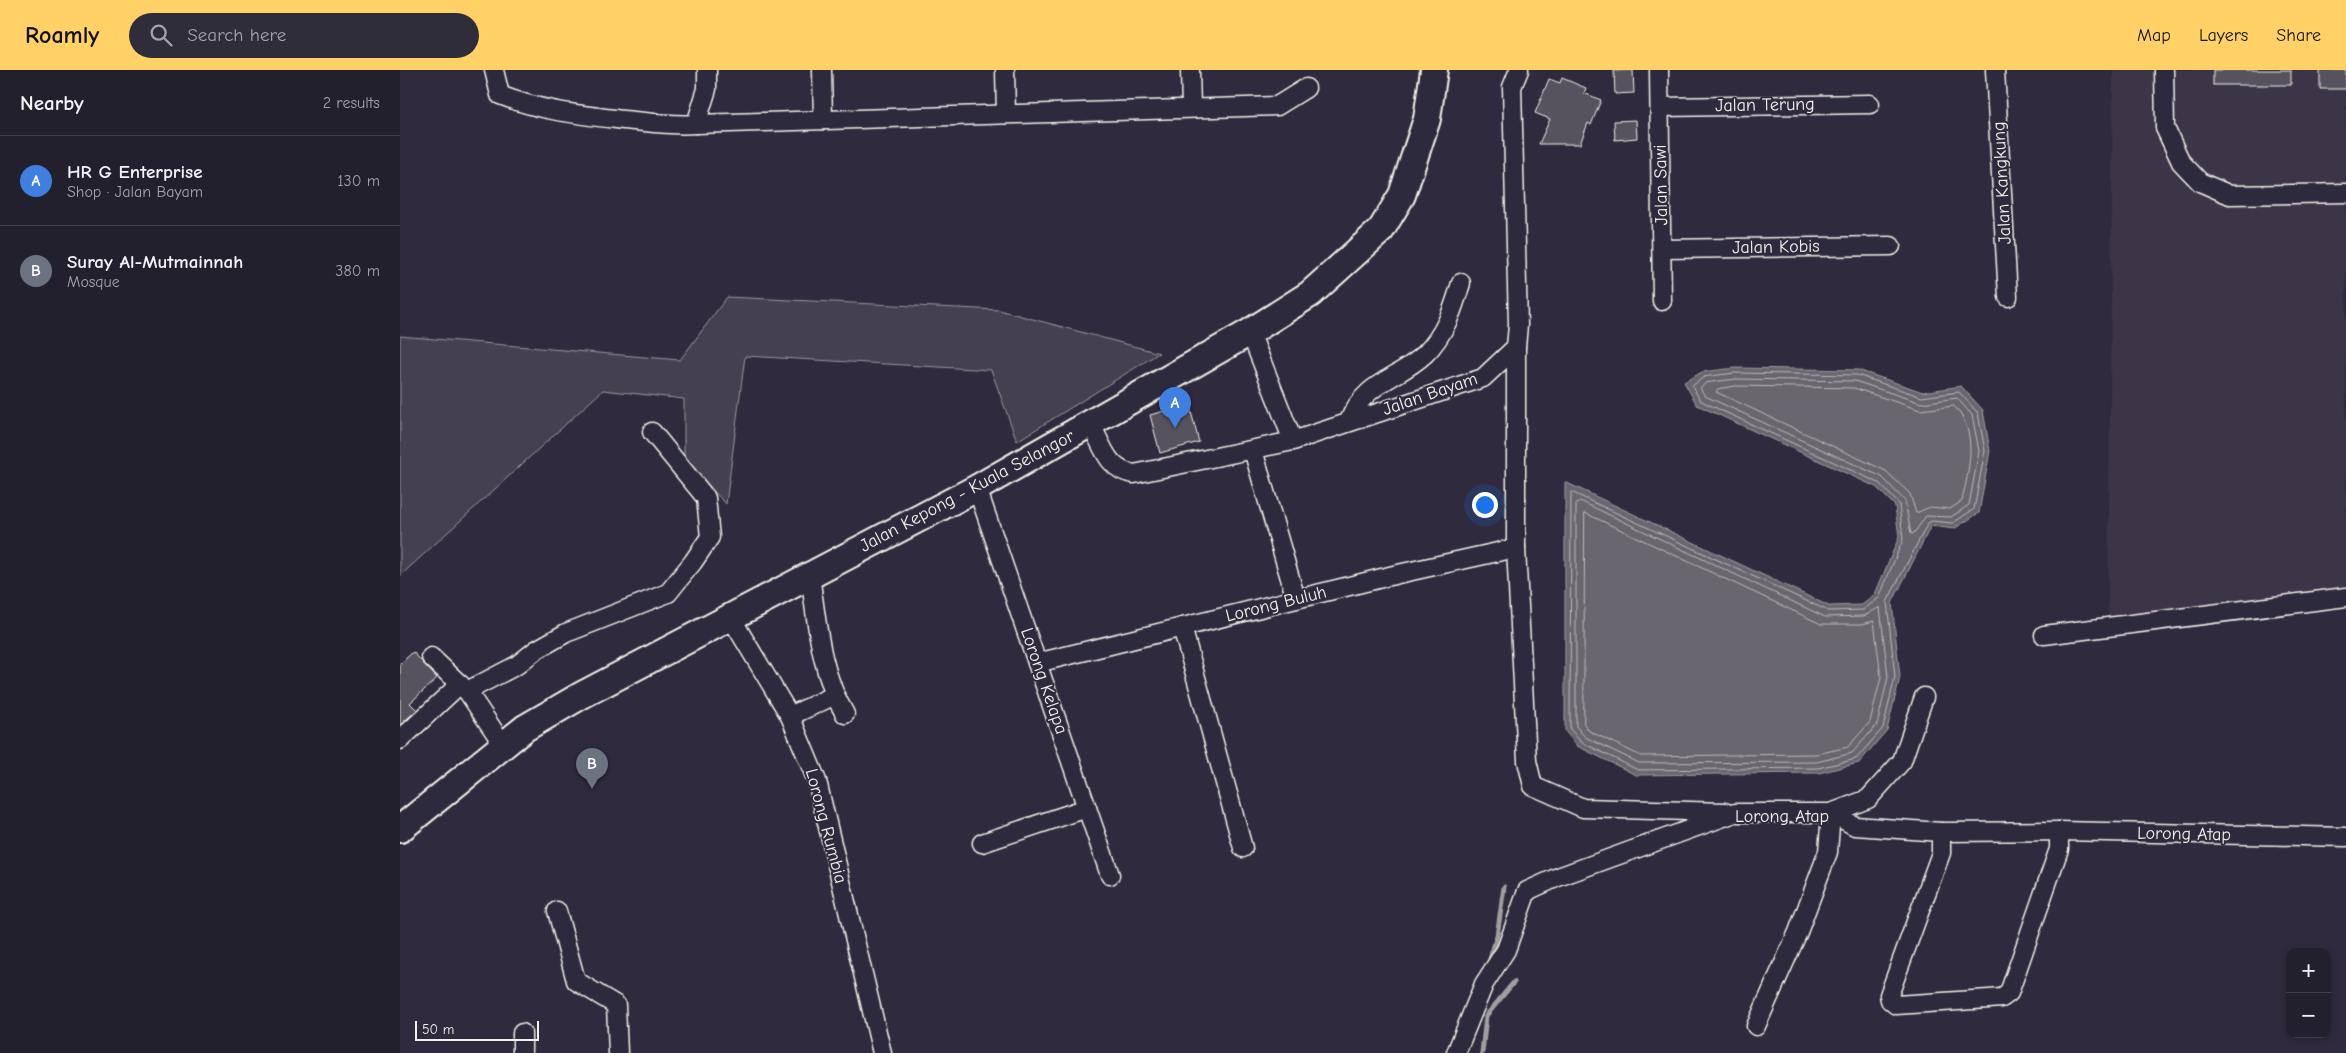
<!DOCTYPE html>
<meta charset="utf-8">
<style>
:root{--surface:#23202e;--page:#2f2d3a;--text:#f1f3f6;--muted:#a3a3aa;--line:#403e4a;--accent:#ffd166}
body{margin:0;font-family:"Comic Neue",sans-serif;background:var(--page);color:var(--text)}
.controls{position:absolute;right:15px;bottom:15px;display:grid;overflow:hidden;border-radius:10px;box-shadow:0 2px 8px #0003}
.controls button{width:45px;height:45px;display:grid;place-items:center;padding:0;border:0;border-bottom:1px solid var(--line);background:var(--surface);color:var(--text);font:25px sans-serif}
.scale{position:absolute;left:15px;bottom:12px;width:124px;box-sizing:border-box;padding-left:5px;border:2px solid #f4f1e8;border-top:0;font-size:14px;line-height:18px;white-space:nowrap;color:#f4f1e8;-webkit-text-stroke:4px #2f2a3d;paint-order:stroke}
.you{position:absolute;left:1084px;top:434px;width:18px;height:18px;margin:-12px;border:4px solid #fff;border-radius:50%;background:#1a73e8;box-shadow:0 0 0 8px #1a73e833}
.badge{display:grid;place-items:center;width:32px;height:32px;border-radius:50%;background:var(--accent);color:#fff;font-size:16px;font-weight:700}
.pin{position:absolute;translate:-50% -41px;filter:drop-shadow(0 1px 2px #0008)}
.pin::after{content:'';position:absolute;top:26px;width:18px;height:15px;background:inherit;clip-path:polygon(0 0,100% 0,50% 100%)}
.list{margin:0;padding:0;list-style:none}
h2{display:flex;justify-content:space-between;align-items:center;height:65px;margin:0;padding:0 20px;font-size:21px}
h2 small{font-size:16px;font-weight:400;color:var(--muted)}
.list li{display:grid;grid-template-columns:32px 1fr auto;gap:15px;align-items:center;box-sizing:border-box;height:90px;padding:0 20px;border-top:1px solid var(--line)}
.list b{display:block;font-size:19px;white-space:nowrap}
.list p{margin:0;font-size:16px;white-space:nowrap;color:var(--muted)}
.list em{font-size:16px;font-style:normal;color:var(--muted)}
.icon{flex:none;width:28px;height:28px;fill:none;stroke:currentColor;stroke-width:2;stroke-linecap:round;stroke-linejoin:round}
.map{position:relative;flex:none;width:1946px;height:983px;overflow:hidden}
header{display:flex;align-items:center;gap:30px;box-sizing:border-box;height:70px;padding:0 25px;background:var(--accent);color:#111}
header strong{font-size:24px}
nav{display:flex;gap:28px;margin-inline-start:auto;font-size:18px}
.search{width:350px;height:45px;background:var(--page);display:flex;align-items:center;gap:12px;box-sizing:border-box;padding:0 18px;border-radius:28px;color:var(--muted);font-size:19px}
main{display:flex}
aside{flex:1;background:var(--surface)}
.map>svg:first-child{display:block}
.built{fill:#3b3647}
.green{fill:#454050;stroke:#9c989c}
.water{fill:#6a6670;stroke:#a19ea0}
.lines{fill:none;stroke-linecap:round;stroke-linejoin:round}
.shore{stroke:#bdb9b8;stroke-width:1}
.stream{stroke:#a19ea0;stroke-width:5}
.building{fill:#56525f;stroke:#f4f1e8}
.minor-casing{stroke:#f4f1e8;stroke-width:21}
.highway-casing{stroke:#f4f1e8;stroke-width:30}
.minor{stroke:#2f2a3d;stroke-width:18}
.highway{stroke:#2f2a3d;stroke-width:26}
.labels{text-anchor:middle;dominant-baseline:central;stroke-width:4;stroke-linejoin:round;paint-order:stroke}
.street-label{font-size:18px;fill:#f4f1e8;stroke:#2f2a3d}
</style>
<header>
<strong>Roamly</strong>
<div class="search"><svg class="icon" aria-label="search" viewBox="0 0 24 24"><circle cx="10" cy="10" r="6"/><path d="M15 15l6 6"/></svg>Search here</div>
<nav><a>Map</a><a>Layers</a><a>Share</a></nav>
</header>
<main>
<aside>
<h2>Nearby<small>2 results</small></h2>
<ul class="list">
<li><span class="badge" style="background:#3f7fe0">A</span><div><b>HR G Enterprise</b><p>Shop · Jalan Bayam</p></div><em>130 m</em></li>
<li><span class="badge" style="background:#6b7280">B</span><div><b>Suray Al-Mutmainnah</b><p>Mosque</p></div><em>380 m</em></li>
</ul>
</aside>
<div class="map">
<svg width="1946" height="983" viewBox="0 0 1946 983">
<rect width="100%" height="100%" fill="#2f2a3d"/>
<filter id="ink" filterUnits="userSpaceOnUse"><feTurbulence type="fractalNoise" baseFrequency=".02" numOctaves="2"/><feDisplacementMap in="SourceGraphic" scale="10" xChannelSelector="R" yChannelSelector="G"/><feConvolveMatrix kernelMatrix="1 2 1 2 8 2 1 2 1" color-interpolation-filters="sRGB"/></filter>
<g filter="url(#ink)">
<polygon class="built" points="1713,0 1946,0 1946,536 1708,546"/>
<polygon class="green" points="327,227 599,240 759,283 617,371 591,300 345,286 326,434 284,390 284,329 203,320 0,506 0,266 280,290"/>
<polygon class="water" points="1335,298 1458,300 1523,322 1561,316 1583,340 1590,381 1579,443 1554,459 1531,456 1492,533 1500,607 1487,660 1459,693 1419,703 1236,705 1177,676 1165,661 1165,412 1429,536 1462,535 1475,524 1499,467 1495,436 1476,417 1297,335 1284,312 1302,302"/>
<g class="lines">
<g class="shore">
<polygon points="1335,303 1457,305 1522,327 1559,322 1578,343 1585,381 1574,439 1553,453 1532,451 1528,453 1487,532 1495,607 1483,658 1456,689 1418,698 1238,700 1181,672 1170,659 1171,422 1428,541 1463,540 1479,528 1503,469 1499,434 1479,413 1301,331 1292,316 1304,307"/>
<polygon points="1336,309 1455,311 1521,333 1557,328 1572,345 1579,381 1569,435 1551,447 1526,446 1514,463 1511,464 1505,431 1482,407 1305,326 1300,318 1306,313"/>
<path d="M 1336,316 L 1454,318 L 1520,340 L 1554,336 C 1579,362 1569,399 1562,431 L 1550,439 L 1530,437 L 1516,443 L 1510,424 L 1486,401 L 1316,322 L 1318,319 Z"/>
<polygon points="1180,431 1425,547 1464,546 1480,537 1488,607 1477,655 1452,683 1417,692 1239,693 1185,667 1176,656 1176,434"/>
<polygon points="1185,443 1421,554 1462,554 1474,551 1481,607 1470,652 1448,677 1417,684 1241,686 1189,661 1184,654"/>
</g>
<g class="stream">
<polyline points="1094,893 1090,889 1097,866 1104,817"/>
<polyline points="1082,983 1086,946 1114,912"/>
</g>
</g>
<g class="building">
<polygon points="1233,0 1234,23 1215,24 1214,1"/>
<rect x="1813" y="0" width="78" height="15"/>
<rect x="1920" y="0" width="26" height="19"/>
<polygon points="1162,8 1186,18 1184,23 1201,30 1191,55 1188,53 1180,74 1139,74 1150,49 1135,43 1149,9 1160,13"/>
<polygon points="1236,50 1237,68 1215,70 1214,51"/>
<polygon points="789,334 799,372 760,383 750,345"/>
<polygon points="13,582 37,608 10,633 17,640 0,655 0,594"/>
</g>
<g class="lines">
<g class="minor-casing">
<g id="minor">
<path d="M 94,0 L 100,25 C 140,41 182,45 224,50 C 248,52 272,56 296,54 L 307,19 L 307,0"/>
<polyline points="422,0 423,50"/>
<polyline points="605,0 606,44"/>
<polyline points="790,0 791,37"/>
<polyline points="1119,0 1112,17 1118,255 1116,277 1116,478 1127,691 1133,716 1183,738 1325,742"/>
<polyline points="1259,0 1262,231"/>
<polyline points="1595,0 1608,227"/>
<polyline points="1764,0 1765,58 1781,92 1800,112 1830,125 1946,123"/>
<polyline points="1260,37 1470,34"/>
<polyline points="296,54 877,36 906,18"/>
<polyline points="1262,179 1491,176"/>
<polyline points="850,262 893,371"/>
<path d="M 949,351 C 965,311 997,310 1025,284 C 1045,264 1053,240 1061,213"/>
<path d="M 691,354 C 702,375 708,401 734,404 L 893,371 L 1083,308 L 1116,277"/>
<polyline points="853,380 896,529"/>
<polyline points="577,418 710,805"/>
<path d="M 410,505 C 417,552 420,603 445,644"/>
<polyline points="330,546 390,646 417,711 482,983"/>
<polyline points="782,557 843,778"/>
<polyline points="1644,565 1946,527"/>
<polyline points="31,587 67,621 104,676"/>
<polyline points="637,593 998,504 1116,478"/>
<polyline points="67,621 117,595 136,580 166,563 268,523 293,492 310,467 306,428 252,362"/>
<polyline points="390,646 433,626"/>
<polyline points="0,670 60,614"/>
<polyline points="1541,762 1541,783 1489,925 1490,930 1496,935 1589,929 1602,928 1609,923 1659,779 1659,761"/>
<polyline points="582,773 687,738"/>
<polyline points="157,841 176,911 216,935 218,983"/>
<polyline points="1356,956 1398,862 1428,782 1431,743 1468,729 1502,691 1524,627"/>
<polyline points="122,983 122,963"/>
<polyline points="1056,983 1084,914 1106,880 1127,821 1158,807 1335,743 1431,743 1455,756 1541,762 1659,761 1946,767"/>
</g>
</g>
<g class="highway-casing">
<polyline id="highway" points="0,759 125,658 182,625 577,418 850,262 910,224 981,160 1002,125 1027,49 1034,0"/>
</g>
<use href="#minor" class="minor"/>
<use href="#highway" class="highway"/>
</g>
</g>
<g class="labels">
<g class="street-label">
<text transform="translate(1365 35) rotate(-1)">Jalan Terung</text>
<text transform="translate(1602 113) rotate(-93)">Jalan Kangkung</text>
<text transform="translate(1261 115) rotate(-91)">Jalan Sawi</text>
<text transform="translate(1376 177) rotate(-1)">Jalan Kobis</text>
<text transform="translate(1030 324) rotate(-19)">Jalan Bayam</text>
<text transform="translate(567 421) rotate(-28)">Jalan Kepong - Kuala Selangor</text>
<text transform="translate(876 534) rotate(-14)">Lorong Buluh</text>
<text transform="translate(644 611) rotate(71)">Lorong Kelapa</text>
<text x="1382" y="746">Lorong Atap</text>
<text transform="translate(426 756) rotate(75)">Lorong Rumbia</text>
<text transform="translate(1784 764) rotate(1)">Lorong Atap</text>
</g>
</g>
</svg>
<div class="controls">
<button>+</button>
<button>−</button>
</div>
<div class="scale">50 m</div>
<div class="you"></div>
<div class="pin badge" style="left:775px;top:358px;background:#3f7fe0">A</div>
<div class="pin badge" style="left:192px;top:719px;background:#6b7280">B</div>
</div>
</main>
